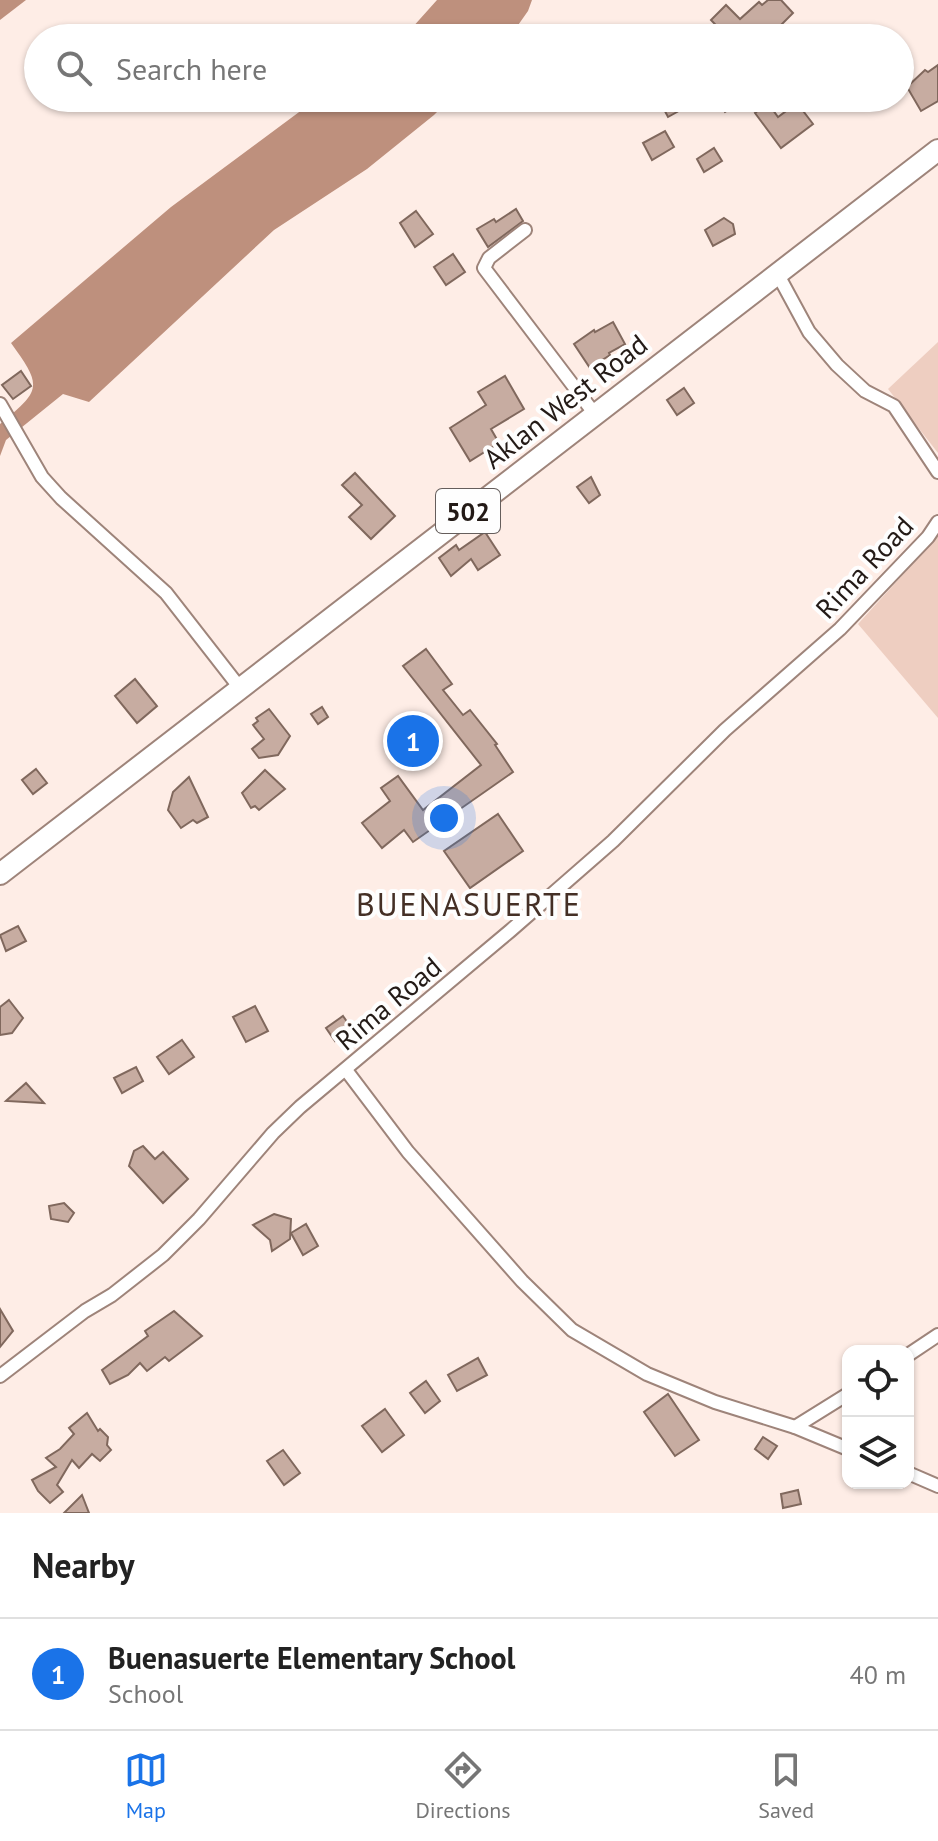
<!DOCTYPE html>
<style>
:root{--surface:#fff;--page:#f2f2f2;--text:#222;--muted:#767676;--line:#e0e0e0;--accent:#1a73e8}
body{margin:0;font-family:"PT Sans",sans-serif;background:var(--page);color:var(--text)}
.controls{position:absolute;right:24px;bottom:24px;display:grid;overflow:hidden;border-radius:16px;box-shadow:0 2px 6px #0004}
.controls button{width:72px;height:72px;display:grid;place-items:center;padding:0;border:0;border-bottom:2px solid var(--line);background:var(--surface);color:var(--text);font:40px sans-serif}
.you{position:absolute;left:444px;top:818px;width:28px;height:28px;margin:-20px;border:6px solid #fff;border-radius:50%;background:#1a73e8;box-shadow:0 0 0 12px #1a73e833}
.badge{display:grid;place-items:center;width:52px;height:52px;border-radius:50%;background:var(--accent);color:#fff;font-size:26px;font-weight:700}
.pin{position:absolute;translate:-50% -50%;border:4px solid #fff;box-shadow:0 2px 8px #0006}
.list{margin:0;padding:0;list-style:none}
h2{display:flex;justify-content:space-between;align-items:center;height:104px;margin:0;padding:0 32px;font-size:34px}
h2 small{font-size:26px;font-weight:400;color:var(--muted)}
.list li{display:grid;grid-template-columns:52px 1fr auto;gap:24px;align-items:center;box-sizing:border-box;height:112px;padding:0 32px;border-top:2px solid var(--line)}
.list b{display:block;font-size:30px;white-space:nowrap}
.list p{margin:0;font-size:26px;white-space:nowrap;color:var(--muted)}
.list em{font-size:26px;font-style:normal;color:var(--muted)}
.icon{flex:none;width:44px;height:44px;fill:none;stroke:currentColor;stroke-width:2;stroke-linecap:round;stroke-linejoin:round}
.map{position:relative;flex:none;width:938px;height:1513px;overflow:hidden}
.search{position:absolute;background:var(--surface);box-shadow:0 2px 6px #0004;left:24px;right:24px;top:24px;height:88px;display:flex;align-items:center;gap:20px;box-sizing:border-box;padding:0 28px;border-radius:44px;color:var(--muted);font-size:30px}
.sheet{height:216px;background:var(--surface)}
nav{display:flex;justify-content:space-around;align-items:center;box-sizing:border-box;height:112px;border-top:2px solid var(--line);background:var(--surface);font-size:22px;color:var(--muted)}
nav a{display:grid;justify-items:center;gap:4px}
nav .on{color:var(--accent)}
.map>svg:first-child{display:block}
.green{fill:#eecec1}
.water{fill:#be907d}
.building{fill:#c7aca1;stroke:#80685d;stroke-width:2}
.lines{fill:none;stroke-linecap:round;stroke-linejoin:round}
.street-casing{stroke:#9e847a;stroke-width:16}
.primary-casing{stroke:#9e847a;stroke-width:24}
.street{stroke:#fff;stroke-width:12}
.primary{stroke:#fff;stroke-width:20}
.labels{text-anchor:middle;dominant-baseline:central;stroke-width:8;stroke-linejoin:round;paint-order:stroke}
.shield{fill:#fefefe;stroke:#655e5c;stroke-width:2}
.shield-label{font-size:26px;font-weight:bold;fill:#231a16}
.street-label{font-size:28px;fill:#231a16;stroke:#fefefe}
.quarter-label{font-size:32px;letter-spacing:2px;fill:#442f25;stroke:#fefefe}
</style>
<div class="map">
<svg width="938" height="1513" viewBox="0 0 938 1513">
<rect width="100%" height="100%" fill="#feede6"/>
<g class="green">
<polygon points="938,342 938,453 888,389"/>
<polygon points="938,536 938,718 858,624"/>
</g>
<g class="water">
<polygon points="0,0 26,0 0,20"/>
<polygon points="437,0 532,0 528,11 509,38 399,38 411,29"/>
<path d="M 318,98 L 451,98 L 434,115 L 367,169 L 274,230 L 89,402 L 63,394 L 6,440 L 0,456 L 0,424 C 41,390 43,387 11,343 L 171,207 Z"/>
</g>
<g class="building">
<polygon points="768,0 781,0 793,13 780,26 791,38 728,38 711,20 726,5 740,19 759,2 762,5"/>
<polygon points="938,65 938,101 921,111 907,87 925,70 928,72"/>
<polygon points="658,98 702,98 668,117"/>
<polygon points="716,98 748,98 725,112"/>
<polygon points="768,103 778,117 797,103 813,124 781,148 755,113"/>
<polygon points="665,131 674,147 652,160 643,143"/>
<polygon points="714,148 722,161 704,172 697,159"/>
<polygon points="516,209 523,221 488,247 477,229 494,219 496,222"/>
<polygon points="416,211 433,234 415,247 400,223"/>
<polygon points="724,218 733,224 735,234 713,246 705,230"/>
<polygon points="453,254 465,272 446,285 434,267"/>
<polygon points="613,322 625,344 609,353 610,355 590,368 574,344 594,330 595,332"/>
<polygon points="21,371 31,386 13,399 2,385"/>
<polygon points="505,376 524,409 491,429 499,443 470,461 450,428 486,405 478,392"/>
<polygon points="684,388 694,403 677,415 667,400"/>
<polygon points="355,473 395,516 371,539 349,517 362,505 342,485"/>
<polygon points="591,477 600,495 589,503 577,487"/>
<polygon points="485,532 500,555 478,570 471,559 451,576 439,558 456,545 459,550"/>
<polygon points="426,649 452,684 443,690 463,715 470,710 497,744 495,745 513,772 413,842 404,830 382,848 362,823 390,801 381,788 398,776 423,810 481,765 403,666"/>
<polygon points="135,679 157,706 137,723 115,696"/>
<polygon points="322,707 328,717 318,724 311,714"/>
<polygon points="269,709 290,736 278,755 259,758 252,749 264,739 253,725 258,721 256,718"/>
<polygon points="36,769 47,783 33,794 22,780"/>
<polygon points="265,770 285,789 259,810 255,806 251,808 242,793"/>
<polygon points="189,777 208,817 197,823 193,820 181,828 168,810 173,792"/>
<polygon points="498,814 523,851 470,888 444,851"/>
<polygon points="18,926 26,941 6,951 0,935"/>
<polygon points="9,1000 23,1018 12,1033 0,1035 0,1007"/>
<polygon points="255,1006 268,1031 246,1042 233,1017"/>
<polygon points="343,1016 352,1029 335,1041 326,1028"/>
<polygon points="182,1040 194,1057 169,1074 157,1057"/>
<polygon points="136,1067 143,1081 122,1093 114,1078"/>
<polygon points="26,1083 44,1103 6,1101"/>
<polygon points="143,1146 155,1159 163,1152 188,1179 163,1203 129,1166 134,1151"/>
<polygon points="64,1203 74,1213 68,1222 51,1219 49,1206"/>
<polygon points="274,1214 291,1219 290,1239 272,1251 270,1240 253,1225"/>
<polygon points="306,1224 318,1246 303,1255 291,1233"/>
<polygon points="0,1309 13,1331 0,1347"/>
<polygon points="174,1311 202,1336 169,1361 165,1357 147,1371 140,1363 128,1375 110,1384 102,1370 148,1336 145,1331"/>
<polygon points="478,1358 487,1375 457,1391 448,1375"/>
<polygon points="426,1381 440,1401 425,1413 410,1393"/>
<polygon points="668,1394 699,1440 675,1456 644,1412"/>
<polygon points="385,1409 404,1435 382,1452 362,1426"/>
<polygon points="87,1413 98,1431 100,1429 108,1437 107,1445 111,1450 100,1461 92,1454 79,1468 72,1460 57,1485 63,1492 50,1503 38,1491 32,1480 56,1467 46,1458 60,1449 74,1434 69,1428"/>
<polygon points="763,1437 777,1446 768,1459 755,1449"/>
<polygon points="283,1450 300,1473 284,1485 267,1461"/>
<polygon points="798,1490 801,1504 783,1508 781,1494"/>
<polygon points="82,1495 89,1513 64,1513"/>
</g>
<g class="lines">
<g class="street-casing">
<g id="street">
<polyline points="525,230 489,258 484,268 594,413"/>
<polyline points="777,273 809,332 837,365 865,391 894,406 938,472"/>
<polyline points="0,404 42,477 61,498 166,593 240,688"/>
<polyline points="346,1070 408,1152 522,1281 572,1330 647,1374 715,1402 795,1427 848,1449"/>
<polyline points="908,1355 938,1335"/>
<polyline points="0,1376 85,1311 112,1295 163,1255 199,1219 273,1133 300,1107 510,931 613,841 725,730 840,629 928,537 938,522"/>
<polyline points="795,1427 848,1394"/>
<polyline points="908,1473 938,1486"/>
</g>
</g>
<g class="primary-casing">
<polyline id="primary" points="0,874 938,150"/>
</g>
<use href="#street" class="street"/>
<use href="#primary" class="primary"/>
</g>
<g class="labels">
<rect class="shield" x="436" y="489" width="64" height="44" rx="6"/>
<g class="shield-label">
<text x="468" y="511">502</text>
</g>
<g class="street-label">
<text transform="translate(565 401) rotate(-38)">Aklan West Road</text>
<text transform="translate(864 567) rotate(-47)">Rima Road</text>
<text transform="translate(388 1003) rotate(-40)">Rima Road</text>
</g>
<g class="quarter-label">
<text x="469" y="904">BUENASUERTE</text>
</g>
</g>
</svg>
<div class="controls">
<button><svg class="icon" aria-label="locate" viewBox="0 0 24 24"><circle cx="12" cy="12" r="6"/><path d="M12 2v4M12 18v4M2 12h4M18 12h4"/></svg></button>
<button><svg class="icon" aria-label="layers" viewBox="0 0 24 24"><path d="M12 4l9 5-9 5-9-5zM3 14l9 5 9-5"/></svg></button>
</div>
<div class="you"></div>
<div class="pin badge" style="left:413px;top:741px">1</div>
<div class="search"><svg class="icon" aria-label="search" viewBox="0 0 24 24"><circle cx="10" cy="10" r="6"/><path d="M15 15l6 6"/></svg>Search here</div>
</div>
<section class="sheet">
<h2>Nearby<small></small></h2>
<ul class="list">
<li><span class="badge">1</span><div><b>Buenasuerte Elementary School</b><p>School</p></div><em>40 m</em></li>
</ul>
</section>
<nav>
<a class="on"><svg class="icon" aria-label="map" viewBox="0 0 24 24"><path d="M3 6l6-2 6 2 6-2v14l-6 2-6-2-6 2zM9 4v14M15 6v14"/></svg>Map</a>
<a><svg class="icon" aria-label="directions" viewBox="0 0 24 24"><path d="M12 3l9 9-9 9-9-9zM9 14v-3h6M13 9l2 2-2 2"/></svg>Directions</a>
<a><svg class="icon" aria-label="saved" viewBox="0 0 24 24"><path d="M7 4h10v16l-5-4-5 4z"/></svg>Saved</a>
</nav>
